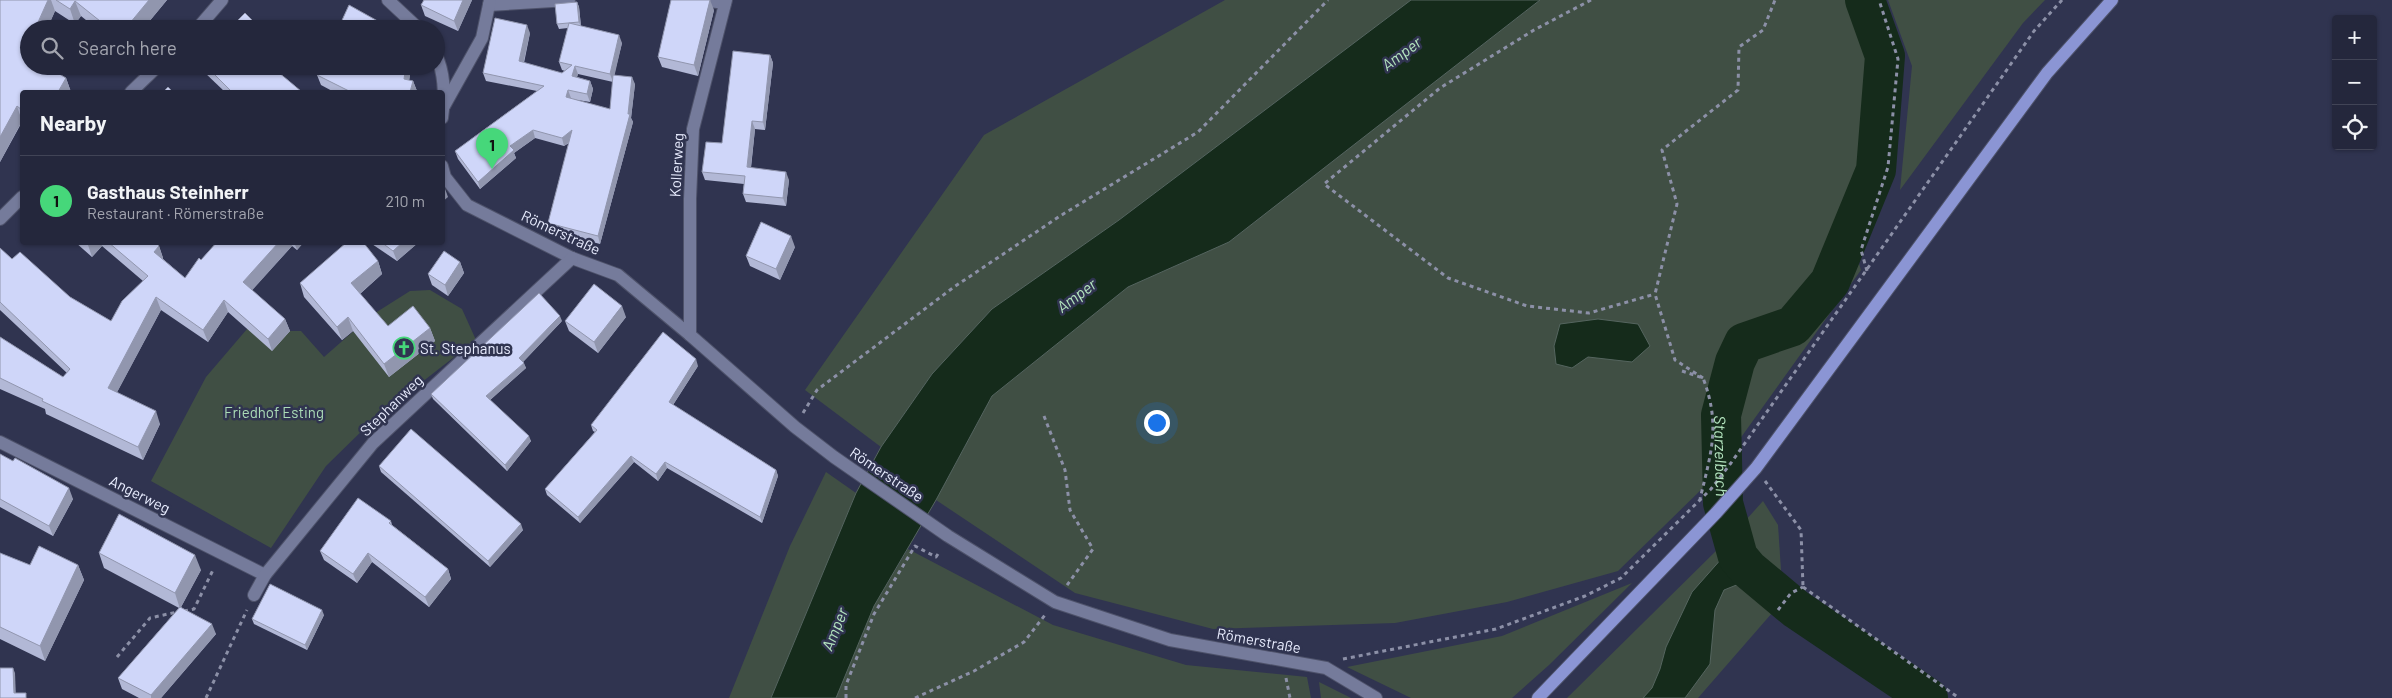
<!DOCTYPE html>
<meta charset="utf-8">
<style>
:root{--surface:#24273c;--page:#2c2f43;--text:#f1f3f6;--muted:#a3a5af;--line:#414456;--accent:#46d77a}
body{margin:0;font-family:Barlow,sans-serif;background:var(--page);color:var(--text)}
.controls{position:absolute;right:15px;top:15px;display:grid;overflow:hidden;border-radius:5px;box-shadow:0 1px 4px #0004}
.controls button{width:45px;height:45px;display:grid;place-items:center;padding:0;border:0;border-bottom:1px solid var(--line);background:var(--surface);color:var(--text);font:25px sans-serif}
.you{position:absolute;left:1156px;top:422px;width:18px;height:18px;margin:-12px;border:4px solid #fff;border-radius:50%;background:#1a73e8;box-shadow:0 0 0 8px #1a73e833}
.badge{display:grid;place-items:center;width:32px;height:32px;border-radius:50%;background:var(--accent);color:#111;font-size:16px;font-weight:700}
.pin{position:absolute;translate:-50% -41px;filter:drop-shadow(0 1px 2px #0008)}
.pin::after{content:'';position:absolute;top:26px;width:18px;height:15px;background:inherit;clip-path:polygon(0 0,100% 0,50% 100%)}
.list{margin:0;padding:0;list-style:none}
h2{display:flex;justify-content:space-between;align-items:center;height:65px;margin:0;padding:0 20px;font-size:21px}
h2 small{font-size:16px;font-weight:400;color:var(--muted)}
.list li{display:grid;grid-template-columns:32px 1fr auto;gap:15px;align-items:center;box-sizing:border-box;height:90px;padding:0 20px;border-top:1px solid var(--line)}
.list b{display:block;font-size:19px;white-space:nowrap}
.list p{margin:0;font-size:16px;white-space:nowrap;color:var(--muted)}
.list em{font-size:16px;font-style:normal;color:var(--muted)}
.icon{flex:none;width:28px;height:28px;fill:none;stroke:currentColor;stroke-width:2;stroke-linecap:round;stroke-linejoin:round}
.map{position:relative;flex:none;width:2392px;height:698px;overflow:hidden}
.search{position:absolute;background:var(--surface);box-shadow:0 1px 4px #0004;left:20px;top:20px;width:425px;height:55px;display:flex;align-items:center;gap:12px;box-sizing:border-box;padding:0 18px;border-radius:28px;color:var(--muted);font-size:19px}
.panel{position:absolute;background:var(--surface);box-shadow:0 1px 4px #0004;left:20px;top:90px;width:425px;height:155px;border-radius:5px}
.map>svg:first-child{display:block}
.green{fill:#404f44}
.water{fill:#152b1b;stroke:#55655f}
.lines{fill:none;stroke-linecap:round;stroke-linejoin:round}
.river{stroke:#152b1b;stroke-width:40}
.minor-casing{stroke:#4e526a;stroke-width:14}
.major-casing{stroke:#4e526a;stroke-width:14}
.path{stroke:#8c90a7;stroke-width:3;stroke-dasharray:4 4;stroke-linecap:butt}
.minor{stroke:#757b9b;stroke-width:12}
.major{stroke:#8b95d4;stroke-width:12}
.wall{fill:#b2b8d6;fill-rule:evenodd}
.shaded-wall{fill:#9196ae}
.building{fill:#cfd6f9;stroke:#9196ae}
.labels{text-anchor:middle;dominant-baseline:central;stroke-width:5;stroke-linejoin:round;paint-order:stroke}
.street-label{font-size:15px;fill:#e9edff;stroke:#303450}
.poi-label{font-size:15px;fill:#e9edff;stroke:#303450;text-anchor:start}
.park-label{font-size:15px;fill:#abdcb6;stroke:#303450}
.water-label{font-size:16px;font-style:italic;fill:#b4e5bf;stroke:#303450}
</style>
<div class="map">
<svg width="2392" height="698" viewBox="0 0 2392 698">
<rect width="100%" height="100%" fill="#303450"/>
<g class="green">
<polygon points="1225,0 1411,0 1119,220 992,309 932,374 881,447 805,390 984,135"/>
<polygon points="1540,0 1847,0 1871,61 1868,168 1854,247 1861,270 1709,482 1618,571 1507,602 1395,623 1213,629 1075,593 936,500 992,396 1128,287 1229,242"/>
<polygon points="1888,0 2045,0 2023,23 1900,190 1912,66"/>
<polygon points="430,290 462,309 476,340 372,421 326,466 271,548 151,481 206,377 264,309 289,331 301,331 324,357 372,315 410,291"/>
<polygon points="826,472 856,493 771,698 729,698 790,546"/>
<polygon points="1763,501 1778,525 1782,585 1737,530"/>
<polygon points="1720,547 1779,605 1698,698 1567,698"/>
<polygon points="908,549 1053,625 1186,665 1307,677 1311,698 836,698 874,606"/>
<polygon points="1632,583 1549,665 1512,698 1411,698 1347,667 1502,636"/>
<polygon points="1319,682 1351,698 1321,698"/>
</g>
<g class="water">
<polygon points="1411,0 1540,0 1229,242 1128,287 992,396 936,500 874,606 836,698 771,698 856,493 881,447 932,374 992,309 1119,220"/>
<polygon points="1598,319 1638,324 1650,346 1632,362 1588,357 1572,368 1556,364 1554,346 1560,324"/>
<polygon points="1738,540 1747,554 1784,591 1778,600 1744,582 1724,590 1715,610 1710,664 1685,698 1643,698 1652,688 1660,669 1666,647 1692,592"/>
</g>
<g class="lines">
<path class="river" id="s1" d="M 1865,0 L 1885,56 L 1876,170 L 1830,282 L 1793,326 L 1744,343 L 1735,362 L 1721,415 L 1723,503 L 1738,557 L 1748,569 L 1796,609 L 1928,698"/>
<g class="minor-casing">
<g id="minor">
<polyline points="388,0 419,29"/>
<polyline points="702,0 725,3"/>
<polyline points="489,5 569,0"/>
<polyline points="197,29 222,0"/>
<path d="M 436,55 C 445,74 445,97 442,118"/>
<polyline points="131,92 158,66"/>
<polyline points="444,106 482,38 490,0"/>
<polyline points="442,166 445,177 467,205 572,258 618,275 690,335 795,427 834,457 948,536 1055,602 1170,640 1326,668 1376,698"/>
<polyline points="0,219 22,197"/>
<polyline points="690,335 690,199 693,129 726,0"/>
<polyline points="0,442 265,575"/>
<polyline points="254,595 265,575 373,443 572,258"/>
</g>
</g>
<g class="major-casing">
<polyline id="major" points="1538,698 1716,513 1756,468 2047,73 2112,0"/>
</g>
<g class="path">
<polyline points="1591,0 1534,30 1440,88 1324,184 1448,278 1527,306 1589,313 1655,294"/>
<polyline points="1867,271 1861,250 1888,167 1898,59 1879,0"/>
<path d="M 1682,371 L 1703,378 C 1721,425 1711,453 1700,499"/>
<polyline points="1703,378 1675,360 1655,294 1677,204 1662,150 1738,90 1739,47 1763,30 1775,0"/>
<polyline points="803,413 817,390 954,287 1060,216 1198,132 1328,0"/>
<polyline points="1044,416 1065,470 1070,510 1093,549 1065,588"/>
<polyline points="1765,481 1801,530 1803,587"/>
<polyline points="1803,587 1959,698"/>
<polyline points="1778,610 1791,593 1803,587"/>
<polyline points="184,611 194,609 214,568"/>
<polyline points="117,657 150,618 177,612"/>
<polyline points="1343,659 1496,629 1585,596 1621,578 1711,489 1731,463 2034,31 2062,0"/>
<polyline points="1286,678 1290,698"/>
<polyline points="206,698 247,610"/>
<polyline points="846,698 846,685 874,614 915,546 936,557 940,551"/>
<polyline points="915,698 974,671 1024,642 1045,615"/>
</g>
<use href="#minor" class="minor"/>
<use href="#major" class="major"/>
</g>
<g class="wall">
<polygon points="0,0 167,0 143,29 97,29 81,16 75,24 55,11 47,29 29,29 29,66 66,78 71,92 22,92 22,122 0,162"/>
<polygon points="424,0 472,0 458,31 425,16 421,5"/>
<path d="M 577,2 L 579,7 L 581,26 L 622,43 L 614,75 L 635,84 L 631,118 L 633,122 L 600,244 L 551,231 L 548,223 L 569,143 L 564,146 L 535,138 L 514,153 L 516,158 L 480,189 L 458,159 L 455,151 L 537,91 L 486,81 L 483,73 L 530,33 L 524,63 L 562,73 L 565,71 L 562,70 L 559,62 L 568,28 L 559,29 L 557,24 ZM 578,74 L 613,82 L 610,109 L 571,99 L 590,102 L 593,89 L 590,81 L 577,77 Z"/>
<polygon points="714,10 698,76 662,67 658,57"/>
<polygon points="770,55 773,63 765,130 755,129 751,168 789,180 786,206 746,202 743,194 744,184 705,180 702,172 722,143"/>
<polygon points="201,66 271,66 302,92 225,92 203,71"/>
<polygon points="317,75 410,75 409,80 413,81 417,91 417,92 334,92 321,85"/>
<polygon points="75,242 156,242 159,246 163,258 163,259 185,278 217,242 304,242 297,250 292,246 252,290 285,319 290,331 272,351 228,312 208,342 161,310 117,392 160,424 143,460 46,414 45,409 0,389 0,337 63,377 67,373 0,310 0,248 12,259 70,297 111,321 143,281 102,246 92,257"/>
<polygon points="369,242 419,242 397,261"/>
<polygon points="795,247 780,280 750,266 746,256"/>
<polygon points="378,261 382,274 360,294 388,326 430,328 435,341 389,377 353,331 342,340 304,297 300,283"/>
<polygon points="460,262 464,273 448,296 432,285 428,274"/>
<polygon points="626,317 598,353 569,331 565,321"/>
<polygon points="562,321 523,362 526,368 490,400 531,441 507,471 433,399 431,394"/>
<polygon points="698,366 673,405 776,470 778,476 762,523 667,468 658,481 634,462 580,523 547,495 545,489 595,432 593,431 591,425"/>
<polygon points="0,454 73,499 53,536 0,507"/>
<polygon points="379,466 523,530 490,567 381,472"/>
<polygon points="391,521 392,525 448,569 451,579 429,607 372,562 357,583 324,560 320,551"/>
<polygon points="0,553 30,565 78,565 84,580 45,661 0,639"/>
<polygon points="99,553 201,570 181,607 216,634 161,698 139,698 122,689 118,678 179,608 104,568"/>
<polygon points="324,615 307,650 254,624 252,619"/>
</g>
<g class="shaded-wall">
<polygon points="48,0 51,0 55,11 47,29 35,29"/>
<polygon points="149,0 167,0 143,29 125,29"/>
<polygon points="463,0 472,0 458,31 454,21"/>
<polygon points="710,0 714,10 698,76 694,65"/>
<polygon points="75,1 81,16 75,24 70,9"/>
<polygon points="577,2 579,7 581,27 579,22"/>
<polygon points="527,25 530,33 522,69 519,61"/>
<polygon points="619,35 622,43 613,82 610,74"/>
<polygon points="29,42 29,66 24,53"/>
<polygon points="770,55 773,63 765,130 763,122"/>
<polygon points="406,66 407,66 410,75 408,90 404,79"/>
<polygon points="575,66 578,74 575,84 572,76"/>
<polygon points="632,77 635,84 631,118 633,122 600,244 598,236 628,114"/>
<polygon points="66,78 71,92 58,92"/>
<polygon points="413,81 417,91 417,92 410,92"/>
<polygon points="590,81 593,89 590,102 587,94"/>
<polygon points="568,90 571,98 569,105 566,97"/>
<polygon points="17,106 22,121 0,162 0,137"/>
<polygon points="752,121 755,129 750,175 747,167"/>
<polygon points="533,130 535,138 514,153 516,158 480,189 478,182 510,146"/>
<polygon points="572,130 575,138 564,146 562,138"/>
<polygon points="786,172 789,180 786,206 783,198"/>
<polygon points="444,186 448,197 442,202 442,188"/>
<polygon points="791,236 795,247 780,280 776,269"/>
<polygon points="90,242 101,242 102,246 92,257 88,245"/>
<polygon points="279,242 291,242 292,246 248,295 243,282"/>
<polygon points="294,242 304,242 297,250"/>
<polygon points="403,242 419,242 397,261 393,251"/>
<polygon points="159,246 163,258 159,264 154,252"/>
<polygon points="378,261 382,274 356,297 351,283"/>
<polygon points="460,262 464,273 448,296 445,285"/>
<polygon points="156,297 161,310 113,400 108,388"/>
<polygon points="224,300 228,312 208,342 203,330"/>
<polygon points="622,306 626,317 598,353 594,342"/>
<polygon points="560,316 562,321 521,364 519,358"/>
<polygon points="348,317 353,331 342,340 337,327"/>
<polygon points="285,319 290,331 272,351 268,339"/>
<polygon points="430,328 435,341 389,377 384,364"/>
<polygon points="696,359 698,366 671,408 669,402"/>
<polygon points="524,363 526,368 488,402 486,396"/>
<polygon points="156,411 160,424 143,460 138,447"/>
<polygon points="529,436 531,441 507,471 505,465"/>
<polygon points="631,456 634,462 580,523 578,517"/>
<polygon points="665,462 667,468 658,481 656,474"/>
<polygon points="776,470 778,476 762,523 760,517"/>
<polygon points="69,488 73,499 53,536 49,526"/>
<polygon points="521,524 523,530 490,567 488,561"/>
<polygon points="368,553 372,562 357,583 353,574"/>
<polygon points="195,555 201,570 180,609 175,593"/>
<polygon points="78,565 84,580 45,661 40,646"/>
<polygon points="448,569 451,579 429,607 425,597"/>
<polygon points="322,610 324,615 307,650 305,645"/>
<polygon points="212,624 216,634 161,698 151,698 151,695"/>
<polygon points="13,668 15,673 16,698 14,693"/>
</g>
<g class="building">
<polygon points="0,0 48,0 35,29 29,29 29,42 24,53 29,56 29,66 46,66 66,78 58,92 22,92 22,110 17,106 0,137"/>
<polygon points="56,0 149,0 125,29 110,29 75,1 70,9"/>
<polygon points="424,0 463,0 454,21 421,5"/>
<polygon points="671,0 710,0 694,65 658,57"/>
<polygon points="577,2 579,22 557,24 555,4"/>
<polygon points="349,5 383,24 381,29 338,29"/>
<polygon points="245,13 261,29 229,29"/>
<polygon points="495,18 527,25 519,61 562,73 572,65 559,62 569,23 619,35 610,74 575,66 572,76 590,81 587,94 568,90 566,97 610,109 613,75 632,77 628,114 630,114 598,236 548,223 572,130 562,138 533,130 510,146 514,150 478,182 455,151 544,86 483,73"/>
<polygon points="733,51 770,55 763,122 752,121 747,167 786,172 783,198 743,194 745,176 702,172 706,142 722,143"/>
<polygon points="206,66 271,66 302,92 228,92 230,90"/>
<polygon points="321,66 406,66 404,79 413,81 410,92 351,92 317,75"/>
<polygon points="168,87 173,92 163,92"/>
<polygon points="761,222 791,236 776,269 746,256"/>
<polygon points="108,242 156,242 159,246 154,252 185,278 199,258 201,260 217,242 279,242 243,282 285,319 268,339 224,300 203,330 156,297 108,388 156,411 138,447 42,401 43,399 0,378 0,337 63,377 70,369 0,302 0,248 12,259 20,252 70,297 111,321 122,301 148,276"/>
<polygon points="347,242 363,242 378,261 351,283 388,326 413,306 430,328 384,364 348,317 337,327 300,283"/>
<polygon points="381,242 403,242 393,251"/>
<polygon points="444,251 460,262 445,285 428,274"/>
<polygon points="594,284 622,306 594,342 565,321"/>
<polygon points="539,293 560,316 519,358 524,363 486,396 529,436 505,465 431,394"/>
<polygon points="663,332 696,359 669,402 776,470 760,517 665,462 656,474 631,456 578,517 545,489 597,430 591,425"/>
<polygon points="411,429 521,524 488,561 379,466"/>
<polygon points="0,454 13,461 15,458 69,488 49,526 0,499"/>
<polygon points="358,498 391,521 389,523 448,569 425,597 368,553 353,574 320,551"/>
<polygon points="119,514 195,555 175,593 99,553"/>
<polygon points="39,546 78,565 40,646 0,627 0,553 30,565"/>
<polygon points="270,584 322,610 305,645 252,619"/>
<polygon points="180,607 212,624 151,695 118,678"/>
<polygon points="0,668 13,668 14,693 26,693 26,698 0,698"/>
</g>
<defs>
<g id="church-ring" transform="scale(1.125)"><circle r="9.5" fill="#303450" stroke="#46d77a" stroke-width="1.5"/><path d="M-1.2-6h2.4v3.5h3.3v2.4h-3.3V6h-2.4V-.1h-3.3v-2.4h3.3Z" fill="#46d77a"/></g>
</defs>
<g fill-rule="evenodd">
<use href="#church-ring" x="404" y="348"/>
</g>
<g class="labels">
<g class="street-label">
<text transform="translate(676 165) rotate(-87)">Kollerweg</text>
<text transform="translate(561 232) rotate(25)">Römerstraße</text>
<text transform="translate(391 405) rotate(-44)">Stephanweg</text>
<text transform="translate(887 474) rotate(34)">Römerstraße</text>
<text transform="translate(140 494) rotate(27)">Angerweg</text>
<text transform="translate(1259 640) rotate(10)">Römerstraße</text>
</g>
<g class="poi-label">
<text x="420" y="348">St. Stephanus</text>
</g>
<g class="park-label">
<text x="274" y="412">Friedhof Esting</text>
</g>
<g class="water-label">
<text transform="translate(1401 53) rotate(-37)">Amper</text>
<text transform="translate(1076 295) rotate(-37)">Amper</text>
<text stroke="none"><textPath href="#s1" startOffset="521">Starzelbach</textPath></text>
<text transform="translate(834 629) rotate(-68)">Amper</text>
</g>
</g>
</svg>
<div class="controls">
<button>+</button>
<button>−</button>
<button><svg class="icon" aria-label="locate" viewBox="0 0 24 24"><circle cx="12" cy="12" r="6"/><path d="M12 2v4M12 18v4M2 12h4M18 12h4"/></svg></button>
</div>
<div class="you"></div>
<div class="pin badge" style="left:492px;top:169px">1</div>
<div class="search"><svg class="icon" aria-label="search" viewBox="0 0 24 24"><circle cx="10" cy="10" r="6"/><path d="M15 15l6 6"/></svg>Search here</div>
<section class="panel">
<h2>Nearby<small></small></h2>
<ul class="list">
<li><span class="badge">1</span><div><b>Gasthaus Steinherr</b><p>Restaurant · Römerstraße</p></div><em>210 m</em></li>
</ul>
</section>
</div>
